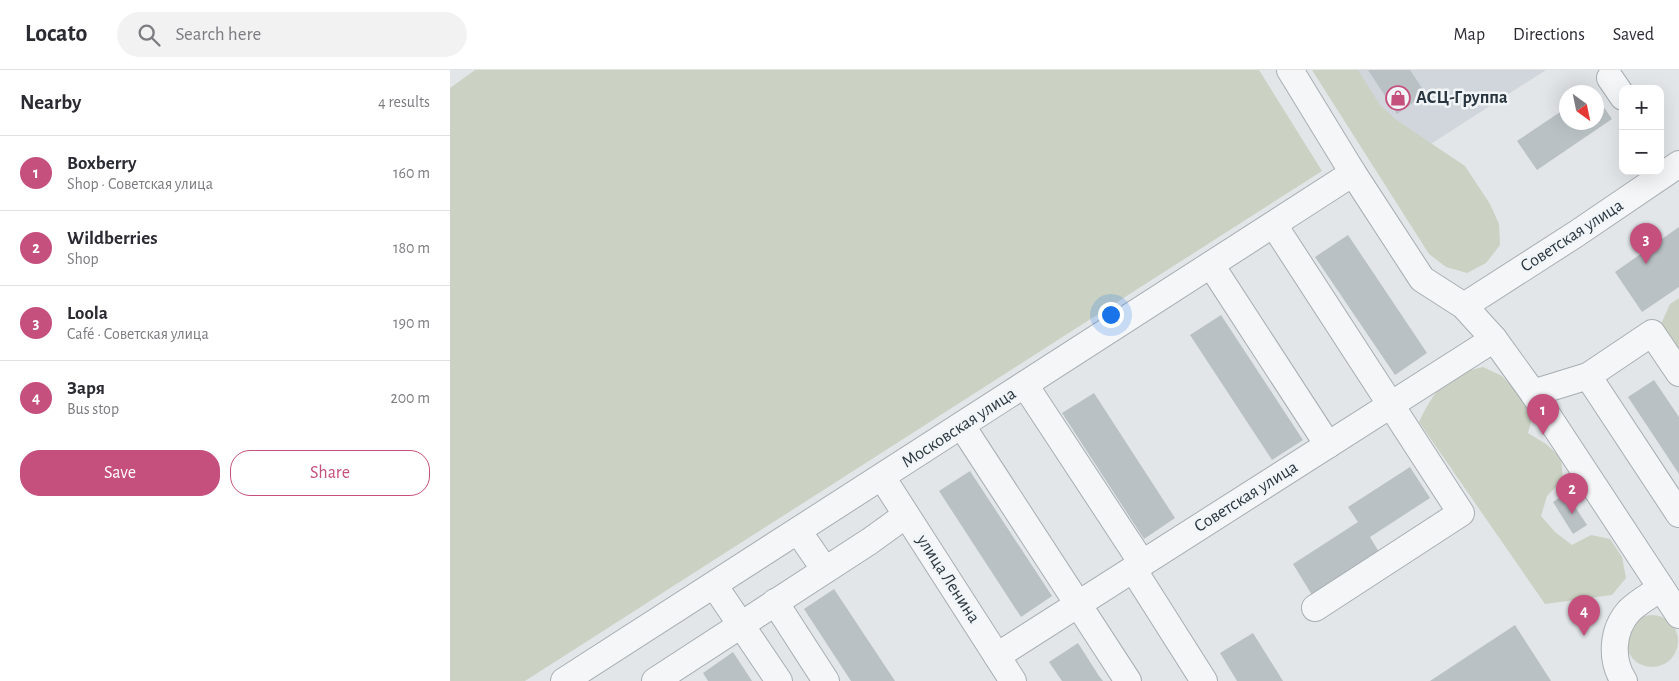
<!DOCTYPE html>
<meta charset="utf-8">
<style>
:root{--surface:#fff;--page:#f2f2f3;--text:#2b2b33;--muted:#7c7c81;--line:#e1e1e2;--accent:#c5507d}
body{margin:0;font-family:"Alegreya Sans",sans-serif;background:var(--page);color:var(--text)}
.controls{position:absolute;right:15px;top:15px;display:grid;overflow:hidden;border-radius:10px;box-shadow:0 5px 20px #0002}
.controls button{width:45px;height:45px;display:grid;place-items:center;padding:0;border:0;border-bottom:1px solid var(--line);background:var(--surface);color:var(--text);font:25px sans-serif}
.compass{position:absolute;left:1109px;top:15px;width:45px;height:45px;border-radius:50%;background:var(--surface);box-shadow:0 5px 20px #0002;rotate:147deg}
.you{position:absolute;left:660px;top:244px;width:18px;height:18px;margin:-12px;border:4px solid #fff;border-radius:50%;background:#1a73e8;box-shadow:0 0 0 8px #1a73e833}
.badge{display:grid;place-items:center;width:32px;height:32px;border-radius:50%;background:var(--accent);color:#fff;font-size:16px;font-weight:700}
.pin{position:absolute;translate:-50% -41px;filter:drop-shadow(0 1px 2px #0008)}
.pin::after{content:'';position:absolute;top:26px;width:18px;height:15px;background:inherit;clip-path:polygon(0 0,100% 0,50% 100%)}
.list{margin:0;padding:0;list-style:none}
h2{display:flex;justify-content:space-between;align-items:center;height:65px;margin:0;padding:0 20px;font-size:21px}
h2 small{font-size:16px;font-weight:400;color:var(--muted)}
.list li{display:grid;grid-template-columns:32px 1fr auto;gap:15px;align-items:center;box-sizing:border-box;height:75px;padding:0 20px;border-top:1px solid var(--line)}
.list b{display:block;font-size:19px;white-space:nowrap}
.list p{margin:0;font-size:16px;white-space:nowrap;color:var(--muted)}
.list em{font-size:16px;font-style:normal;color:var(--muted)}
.actions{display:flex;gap:10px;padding:15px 20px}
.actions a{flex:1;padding:11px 0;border:1px solid var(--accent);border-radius:20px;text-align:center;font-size:18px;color:var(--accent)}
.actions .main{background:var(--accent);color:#fff}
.icon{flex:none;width:28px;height:28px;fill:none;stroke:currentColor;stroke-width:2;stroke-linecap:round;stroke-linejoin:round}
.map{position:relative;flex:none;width:1229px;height:611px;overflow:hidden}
header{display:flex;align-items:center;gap:30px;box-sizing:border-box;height:70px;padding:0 25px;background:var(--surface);border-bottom:1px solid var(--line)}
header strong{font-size:24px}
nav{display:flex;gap:28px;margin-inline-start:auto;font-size:18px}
.search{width:350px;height:45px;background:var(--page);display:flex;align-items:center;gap:12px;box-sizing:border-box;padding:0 18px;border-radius:28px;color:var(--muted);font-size:19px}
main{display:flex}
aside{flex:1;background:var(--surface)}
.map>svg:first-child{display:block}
.built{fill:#d0d6db}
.green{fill:#cbd2c3}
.building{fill:#b9c1c5}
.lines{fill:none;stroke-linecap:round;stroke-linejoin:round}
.minor-casing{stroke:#a7aeb3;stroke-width:28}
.minor{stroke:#f4f6f8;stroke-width:26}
.labels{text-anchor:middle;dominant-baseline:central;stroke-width:5;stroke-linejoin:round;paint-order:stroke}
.poi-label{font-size:18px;font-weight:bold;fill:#2b3740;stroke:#f1f5f7;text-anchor:start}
.street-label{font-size:18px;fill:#2b3740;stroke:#f1f5f7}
</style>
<header>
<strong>Locato</strong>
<div class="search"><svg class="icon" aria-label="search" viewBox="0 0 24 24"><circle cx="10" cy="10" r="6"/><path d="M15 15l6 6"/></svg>Search here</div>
<nav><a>Map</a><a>Directions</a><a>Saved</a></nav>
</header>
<main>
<aside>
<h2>Nearby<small>4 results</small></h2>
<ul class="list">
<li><span class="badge">1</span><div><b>Boxberry</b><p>Shop · Советская улица</p></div><em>160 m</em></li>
<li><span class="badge">2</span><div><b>Wildberries</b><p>Shop</p></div><em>180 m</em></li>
<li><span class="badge">3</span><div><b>Loola</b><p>Café · Советская улица</p></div><em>190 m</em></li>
<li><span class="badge">4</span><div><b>Заря</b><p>Bus stop</p></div><em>200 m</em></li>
</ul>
<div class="actions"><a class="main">Save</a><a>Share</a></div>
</aside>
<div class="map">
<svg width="1229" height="611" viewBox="0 0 1229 611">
<rect width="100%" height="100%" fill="#e2e6e9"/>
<polygon class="built" points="900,0 1096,0 959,88"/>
<g class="green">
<polygon points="25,0 809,0 872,101 75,611 0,611 0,18"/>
<polygon points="862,0 908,0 930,35 945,49 1015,96 1040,134 1049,154 1050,175 1036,193 1017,203 996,197 979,184"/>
<polygon points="1229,228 1229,281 1211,254 1220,234"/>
<path d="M 1033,297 L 1052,306 L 1068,323 L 1083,345 L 1078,363 L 1096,374 L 1111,388 L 1113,410 L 1097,426 L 1091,446 L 1105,462 L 1122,475 L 1141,465 L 1160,469 L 1172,487 L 1176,508 L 1162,525 L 1095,534 L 969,352 C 978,333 991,309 1013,302 C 1020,300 1026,299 1033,297 Z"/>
<circle cx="1202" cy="571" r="26"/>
</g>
<g class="building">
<polygon points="918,0 960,0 976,24 947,44"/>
<polygon points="1146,26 1162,49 1087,100 1067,71 1116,38 1116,52 1146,52"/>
<polygon points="1229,157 1229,217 1192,242 1165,202"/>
<polygon points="898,165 977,283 945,305 865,187"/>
<polygon points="771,245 853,370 822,390 740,265"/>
<polygon points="1204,310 1229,347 1229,404 1178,327"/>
<polygon points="644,323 725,448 694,469 612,343"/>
<polygon points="960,397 980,428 920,467 929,482 862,525 843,494 908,452 898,437"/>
<polygon points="520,401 602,526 571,547 489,421"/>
<polygon points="1116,423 1137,455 1123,464 1103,432"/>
<polygon points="384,519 445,611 401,611 354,539"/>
<polygon points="1065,555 1101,611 980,611"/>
<polygon points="803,563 833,611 787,611 770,583"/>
<polygon points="628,573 649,606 653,611 612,611 599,592"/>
<polygon points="283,582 302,611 258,611 253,603"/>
</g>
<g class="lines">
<g class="minor-casing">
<g id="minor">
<polyline points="840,0 903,103 972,209 1014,236 1044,269 1083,323 1229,545"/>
<polyline points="1160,8 1173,27"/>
<polyline points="824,155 1011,443 865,538"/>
<polyline points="761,195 878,375"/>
<polyline points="1014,236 1126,164 1229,94"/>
<polyline points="1138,306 1229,444"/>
<polyline points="575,315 692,493"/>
<polyline points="1083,323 1138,306 1202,263 1229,303"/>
<polyline points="512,356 678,611"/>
<polyline points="432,407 563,611"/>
<polyline points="348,461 375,500"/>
<polyline points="683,499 754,611"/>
<polyline points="264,515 329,611"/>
<polyline points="325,532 376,611"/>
<polyline points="547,586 1044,269"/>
<polyline points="114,611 903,103"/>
<polyline points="205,611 420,471 456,445"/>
<path d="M 1174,611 C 1160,590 1162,560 1179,541 C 1188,532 1201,525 1211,518"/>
</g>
</g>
<use href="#minor" class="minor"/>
</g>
<defs>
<g id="shop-ring" transform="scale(1.25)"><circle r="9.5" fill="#f1f5f7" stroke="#c5507d" stroke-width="1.5"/><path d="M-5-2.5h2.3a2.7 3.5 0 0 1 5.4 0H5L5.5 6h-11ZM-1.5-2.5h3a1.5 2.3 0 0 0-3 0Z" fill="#c5507d"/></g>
</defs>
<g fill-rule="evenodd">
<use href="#shop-ring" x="948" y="28"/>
</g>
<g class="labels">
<g class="poi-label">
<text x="966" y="28">АСЦ-Группа</text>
</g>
<g class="street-label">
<text transform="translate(1122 166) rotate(-33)">Советская улица</text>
<text transform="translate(509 358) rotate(-33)">Московская улица</text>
<text transform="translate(796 427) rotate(-32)">Советская улица</text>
<text transform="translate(498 509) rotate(57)">улица Ленина</text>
</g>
</g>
</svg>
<div class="controls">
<button>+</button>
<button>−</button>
</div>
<svg class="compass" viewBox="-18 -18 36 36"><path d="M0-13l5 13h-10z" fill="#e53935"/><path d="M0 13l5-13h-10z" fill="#7c7c81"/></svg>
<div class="you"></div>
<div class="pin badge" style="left:1093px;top:365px">1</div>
<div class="pin badge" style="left:1122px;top:444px">2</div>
<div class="pin badge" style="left:1196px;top:194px">3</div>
<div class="pin badge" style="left:1134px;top:566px">4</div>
</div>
</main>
